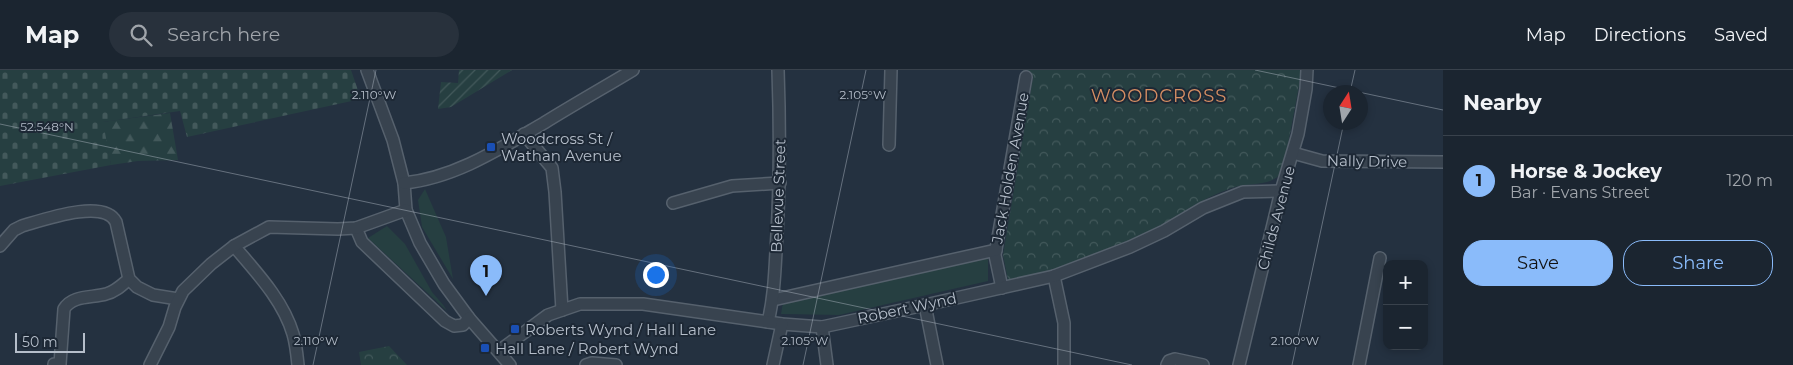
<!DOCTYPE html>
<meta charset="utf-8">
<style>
:root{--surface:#1b2530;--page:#28313c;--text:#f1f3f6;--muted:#a0a5ab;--line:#39424c;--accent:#8abbfa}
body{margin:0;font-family:Montserrat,sans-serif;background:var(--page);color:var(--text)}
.controls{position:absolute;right:15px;bottom:15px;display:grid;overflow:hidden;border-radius:10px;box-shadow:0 2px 8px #0003}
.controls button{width:45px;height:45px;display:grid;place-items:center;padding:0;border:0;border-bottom:1px solid var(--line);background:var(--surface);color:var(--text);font:25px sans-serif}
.compass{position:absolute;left:1323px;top:15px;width:45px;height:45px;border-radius:50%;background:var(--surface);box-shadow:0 2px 8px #0003;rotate:12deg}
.scale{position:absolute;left:15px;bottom:12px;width:70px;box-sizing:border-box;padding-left:5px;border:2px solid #b5beca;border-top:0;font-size:14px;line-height:18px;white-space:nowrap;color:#b5beca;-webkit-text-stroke:4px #1d2835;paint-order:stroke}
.you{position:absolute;left:655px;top:204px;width:18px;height:18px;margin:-12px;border:4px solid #fff;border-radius:50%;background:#1a73e8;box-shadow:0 0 0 8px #1a73e833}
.badge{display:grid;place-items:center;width:32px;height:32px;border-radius:50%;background:var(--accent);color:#111;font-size:16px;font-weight:700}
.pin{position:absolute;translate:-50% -41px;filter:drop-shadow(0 1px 2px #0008)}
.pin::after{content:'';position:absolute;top:26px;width:18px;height:15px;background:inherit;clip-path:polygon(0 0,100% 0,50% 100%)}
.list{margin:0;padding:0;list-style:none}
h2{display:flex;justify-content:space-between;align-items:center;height:65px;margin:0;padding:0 20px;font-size:21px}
h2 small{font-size:16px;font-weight:400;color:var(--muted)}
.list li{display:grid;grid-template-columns:32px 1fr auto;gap:15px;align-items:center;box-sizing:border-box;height:90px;padding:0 20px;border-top:1px solid var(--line)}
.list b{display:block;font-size:19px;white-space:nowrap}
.list p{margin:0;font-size:16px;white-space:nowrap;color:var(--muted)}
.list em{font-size:16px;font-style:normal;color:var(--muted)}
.actions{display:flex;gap:10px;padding:15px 20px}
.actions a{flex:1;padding:11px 0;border:1px solid var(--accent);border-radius:20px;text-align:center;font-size:18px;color:var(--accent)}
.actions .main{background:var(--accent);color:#111}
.icon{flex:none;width:28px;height:28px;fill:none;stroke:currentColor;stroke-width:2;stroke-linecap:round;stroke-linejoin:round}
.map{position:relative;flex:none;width:1443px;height:295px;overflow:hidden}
header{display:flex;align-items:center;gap:30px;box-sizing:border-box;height:70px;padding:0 25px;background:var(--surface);border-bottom:1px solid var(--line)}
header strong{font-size:24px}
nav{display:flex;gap:28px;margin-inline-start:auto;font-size:18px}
.search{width:350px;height:45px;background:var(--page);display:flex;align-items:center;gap:12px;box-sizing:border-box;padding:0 18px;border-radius:28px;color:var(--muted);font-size:19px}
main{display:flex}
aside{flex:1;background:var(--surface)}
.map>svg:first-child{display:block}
.grass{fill:#263f41}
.forest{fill:url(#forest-firs)}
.cemetery{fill:url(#cemetery-stones)}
.park{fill:url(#park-crowns)}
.garden{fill:url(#garden-furrows)}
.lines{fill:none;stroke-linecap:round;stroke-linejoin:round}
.minor-casing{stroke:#56616d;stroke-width:14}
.minor{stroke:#38434f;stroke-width:11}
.ticks{fill:none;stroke:#b5beca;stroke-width:1;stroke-opacity:0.45}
.transit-dot{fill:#1a4fb4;stroke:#1d2835;stroke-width:2}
.labels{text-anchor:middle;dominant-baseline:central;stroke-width:4;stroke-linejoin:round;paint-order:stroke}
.poi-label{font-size:15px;fill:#b5beca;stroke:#1d2835;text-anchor:start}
.street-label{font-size:15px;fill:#b5beca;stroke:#1d2835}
.quarter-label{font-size:18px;letter-spacing:1px;fill:#d78f63;stroke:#1d2835}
.ticks-label{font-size:12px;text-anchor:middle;fill:#b5beca;stroke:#1d2835;stroke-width:4;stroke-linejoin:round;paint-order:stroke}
</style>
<header>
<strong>Map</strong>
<div class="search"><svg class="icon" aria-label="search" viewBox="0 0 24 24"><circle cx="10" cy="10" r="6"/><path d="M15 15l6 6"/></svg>Search here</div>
<nav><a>Map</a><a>Directions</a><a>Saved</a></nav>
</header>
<main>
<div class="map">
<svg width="1443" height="295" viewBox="0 0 1443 295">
<defs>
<pattern id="forest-firs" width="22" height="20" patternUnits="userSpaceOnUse" patternTransform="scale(1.25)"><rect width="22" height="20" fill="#263f41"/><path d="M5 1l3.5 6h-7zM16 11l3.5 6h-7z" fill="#43595b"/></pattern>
<pattern id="cemetery-stones" width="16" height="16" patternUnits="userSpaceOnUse" patternTransform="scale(1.25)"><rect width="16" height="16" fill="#263f41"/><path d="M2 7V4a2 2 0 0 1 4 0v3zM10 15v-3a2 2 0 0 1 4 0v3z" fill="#43595b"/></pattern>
<pattern id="park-crowns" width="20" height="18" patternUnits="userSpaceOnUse" patternTransform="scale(1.25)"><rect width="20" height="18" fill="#263f41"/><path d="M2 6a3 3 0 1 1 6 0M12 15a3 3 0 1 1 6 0" fill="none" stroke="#43595b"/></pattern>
<pattern id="garden-furrows" width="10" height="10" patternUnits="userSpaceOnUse" patternTransform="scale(1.25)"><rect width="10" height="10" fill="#263f41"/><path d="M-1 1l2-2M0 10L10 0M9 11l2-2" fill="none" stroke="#43595b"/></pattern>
</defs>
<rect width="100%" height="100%" fill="#243140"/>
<g class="grass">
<polygon points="425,119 446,167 453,209 422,157 418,130"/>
<polygon points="387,156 405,174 432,222 444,236 447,241 368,168"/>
<polygon points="988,187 988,211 839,245 781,244 783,232"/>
</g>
<polygon class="forest" points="170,43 178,90 138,91 111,95 102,52"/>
<polygon class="cemetery" points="0,0 351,0 361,29 187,67 180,41 103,52 111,95 0,116"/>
<g class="park">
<path d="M 1023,0 L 1302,0 L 1283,101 C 1272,117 1252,112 1235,117 C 1230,118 1225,121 1221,122 C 1192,134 1168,153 1141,167 C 1100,188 1053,202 1008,210 L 1003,185 L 1033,7 Z"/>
<polygon points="389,276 407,295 361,295 359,282"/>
</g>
<polygon class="garden" points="459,0 512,0 451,37 438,39 441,12 458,13"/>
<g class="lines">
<g class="minor-casing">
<g id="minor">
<polyline points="367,0 393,70 404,113 406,140 420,173 444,214 469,248 510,295"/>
<polyline points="524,64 552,98 555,122 562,240"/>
<polyline points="889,75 891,0"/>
<polyline points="1293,83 1322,91 1443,92"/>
<path d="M 404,113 C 455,108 501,78 544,53 C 573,35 603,18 633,0"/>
<polyline points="673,133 732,116 780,113"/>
<polyline points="356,158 362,172 445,251 454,256 463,255 469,248"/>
<path d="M 0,176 L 14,160 L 22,156 C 43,150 104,128 116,152 L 129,209 L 137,217 L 153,225 L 178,229"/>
<path d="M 234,176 C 256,202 283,230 293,264 C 296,274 297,285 298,295"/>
<polyline points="1054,206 1064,253 1064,295"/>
<polyline points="1002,218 995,185 1026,7"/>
<polyline points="773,230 996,180"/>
<polyline points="925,235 937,295"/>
<path d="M 768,252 C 775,223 775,194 777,164 C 780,109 780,55 778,0"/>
<polyline points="822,257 827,295"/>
<polyline points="499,281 548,245 580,234 643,234 782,254 822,257 925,235 1054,206 1130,177 1164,161 1203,138 1243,122 1281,121"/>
<path d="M 54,294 L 60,294 L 64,239 C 72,225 92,228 106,224 C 115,222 122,215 129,209"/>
<polyline points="150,295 169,257 175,237 183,221 211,194 234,176 269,157 338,159 356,158 406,140"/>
<polyline points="586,295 592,293 616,295"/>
<polyline points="773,295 782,254"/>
<polyline points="1167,295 1169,291 1175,289 1203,295"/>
<polyline points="1239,295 1281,121 1298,64 1306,19 1307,0"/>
<polyline points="1359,295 1380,188"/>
</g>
</g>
<use href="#minor" class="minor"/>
</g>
<path class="ticks" d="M 1255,0 L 1443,40M 1350,22 L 1355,0M 0,54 L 1132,295M 313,295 L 376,0M 803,295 L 866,0M 1292,295 L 1344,52"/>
<g class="transit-dot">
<rect x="486" y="72" width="10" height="10" rx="2.5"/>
<rect x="510" y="254" width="10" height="10" rx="2.5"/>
<rect x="480" y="273" width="10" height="10" rx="2.5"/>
</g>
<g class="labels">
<g class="poi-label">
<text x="501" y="68">Woodcross St /<tspan x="501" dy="17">Wathan Avenue</tspan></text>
<text x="525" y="259">Roberts Wynd / Hall Lane</text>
<text x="495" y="278">Hall Lane / Robert Wynd</text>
</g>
<g class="street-label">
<text transform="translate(1367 91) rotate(1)">Nally Drive</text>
<text transform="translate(1010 98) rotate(-80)">Jack Holden Avenue</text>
<text transform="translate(778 126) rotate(-88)">Bellevue Street</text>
<text transform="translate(1276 148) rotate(-75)">Childs Avenue</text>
<text transform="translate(907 238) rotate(-12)">Robert Wynd</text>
</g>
<g class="quarter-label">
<text x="1159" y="26">WOODCROSS</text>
</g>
</g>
<g class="ticks-label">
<text x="374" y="29">2.110°W</text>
<text x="863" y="29">2.105°W</text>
<text x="47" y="61">52.548°N</text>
<text x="316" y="275">2.110°W</text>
<text x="805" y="275">2.105°W</text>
<text x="1295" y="275">2.100°W</text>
</g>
</svg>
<div class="controls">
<button>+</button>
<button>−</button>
</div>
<svg class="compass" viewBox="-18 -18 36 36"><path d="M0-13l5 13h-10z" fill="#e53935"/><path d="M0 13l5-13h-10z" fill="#a0a5ab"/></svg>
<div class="scale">50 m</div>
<div class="you"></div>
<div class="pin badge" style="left:486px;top:226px">1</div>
</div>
<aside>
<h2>Nearby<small></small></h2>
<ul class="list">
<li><span class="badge">1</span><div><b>Horse &amp; Jockey</b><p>Bar · Evans Street</p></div><em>120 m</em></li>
</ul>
<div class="actions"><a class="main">Save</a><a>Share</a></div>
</aside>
</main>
